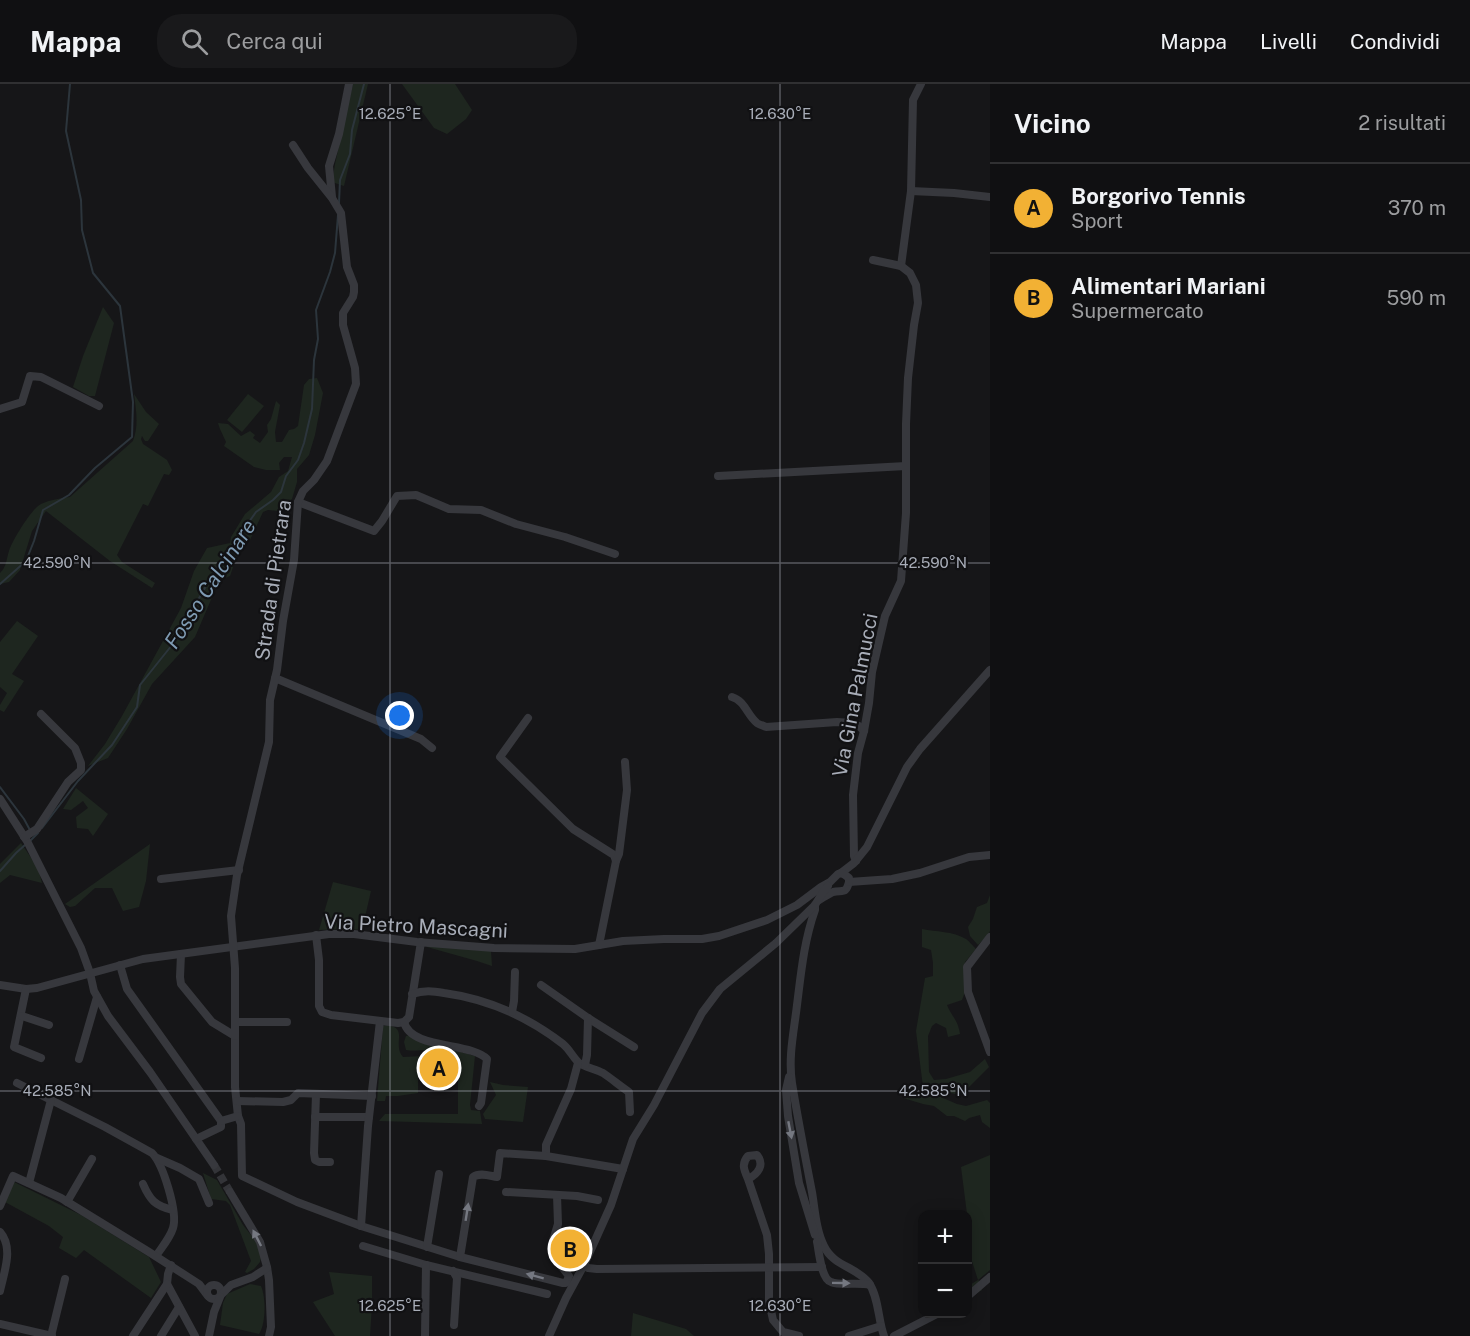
<!DOCTYPE html>
<html lang="it">
<meta charset="utf-8">
<style>
:root{--surface:#101012;--page:#19191b;--text:#f1f3f6;--muted:#9c9d9f;--line:#303032;--accent:#f2b134}
body{margin:0;font-family:"Public Sans",sans-serif;background:var(--page);color:var(--text)}
.controls{position:absolute;right:18px;bottom:18px;display:grid;overflow:hidden;border-radius:12px;box-shadow:0 3px 15px #0003}
.controls button{width:54px;height:54px;display:grid;place-items:center;padding:0;border:0;border-bottom:2px solid var(--line);background:var(--surface);color:var(--text);font:30px sans-serif}
.you{position:absolute;left:400px;top:632px;width:21px;height:21px;margin:-15px;border:4px solid #fff;border-radius:50%;background:#1a73e8;box-shadow:0 0 0 9px #1a73e833}
.badge{display:grid;place-items:center;width:39px;height:39px;border-radius:50%;background:var(--accent);color:#111;font-size:20px;font-weight:700}
.pin{position:absolute;translate:-50% -50%;border:3px solid #fff;box-shadow:0 2px 6px #0006}
.list{margin:0;padding:0;list-style:none}
h2{display:flex;justify-content:space-between;align-items:center;height:78px;margin:0;padding:0 24px;font-size:26px}
h2 small{font-size:20px;font-weight:400;color:var(--muted)}
.list li{display:grid;grid-template-columns:39px 1fr auto;gap:18px;align-items:center;box-sizing:border-box;height:90px;padding:0 24px;border-top:2px solid var(--line)}
.list b{display:block;font-size:22px;white-space:nowrap}
.list p{margin:0;font-size:20px;white-space:nowrap;color:var(--muted)}
.list em{font-size:20px;font-style:normal;color:var(--muted)}
.icon{flex:none;width:33px;height:33px;fill:none;stroke:currentColor;stroke-width:2;stroke-linecap:round;stroke-linejoin:round}
.map{position:relative;flex:none;width:990px;height:1252px;overflow:hidden}
header{display:flex;align-items:center;gap:36px;box-sizing:border-box;height:84px;padding:0 30px;background:var(--surface);border-bottom:2px solid var(--line)}
header strong{font-size:28px}
nav{display:flex;gap:33px;margin-inline-start:auto;font-size:21px}
.search{width:420px;height:54px;background:var(--page);display:flex;align-items:center;gap:15px;box-sizing:border-box;padding:0 21px;border-radius:24px;color:var(--muted);font-size:22px}
main{display:flex}
aside{flex:1;background:var(--surface)}
.map>svg:first-child{display:block}
.green{fill:#1e261f}
.lines{fill:none;stroke-linecap:round;stroke-linejoin:round}
.stream{stroke:#2c353c;stroke-width:2}
.street-tunnel{stroke:#333438;stroke-width:8;stroke-dasharray:8 4;stroke-linecap:butt}
.street{stroke:#37383d;stroke-width:8}
.oneway{fill:#757881}
.ticks{fill:none;stroke:#a8adb8;stroke-width:1.5;stroke-opacity:0.45}
.labels{text-anchor:middle;dominant-baseline:central;stroke-width:4.5;stroke-linejoin:round;paint-order:stroke}
.street-label{font-size:20px;fill:#a8adb8;stroke:#111113}
.water-label{font-size:21px;font-style:italic;fill:#7f9bb3;stroke:#111113}
.ticks-label{font-size:15px;text-anchor:middle;fill:#a8adb8;stroke:#111113;stroke-width:4.5;stroke-linejoin:round;paint-order:stroke}
</style>
<header>
<strong>Mappa</strong>
<div class="search"><svg class="icon" aria-label="search" viewBox="0 0 24 24"><circle cx="10" cy="10" r="6"/><path d="M15 15l6 6"/></svg>Cerca qui</div>
<nav><a>Mappa</a><a>Livelli</a><a>Condividi</a></nav>
</header>
<main>
<div class="map">
<svg width="990" height="1252" viewBox="0 0 990 1252">
<rect width="100%" height="100%" fill="#161618"/>
<g class="green">
<polygon points="353,0 368,0 344,102 332,98 335,80"/>
<polygon points="402,0 455,0 472,26 466,35 447,50 434,44"/>
<polygon points="103,223 114,239 95,312 89,312 73,303 83,272"/>
<polygon points="317,294 323,309 315,351 309,371 297,385 297,398 292,415 278,427 268,426 263,428 250,456 243,462 235,477 230,492 219,497 195,553 152,600 127,645 108,674 88,682 105,660 122,632 181,524 194,487 207,464 230,459 231,453 245,430 271,408 279,393 288,387 292,373 284,373 279,379 280,386 266,386 254,383 224,362 226,358 220,345 218,339 228,340 241,352 250,347 255,351 253,354 260,359 268,348 267,341 271,335 276,317 280,321 275,348 276,358 282,358 289,346 294,345 298,342 304,301 309,295"/>
<path d="M 134,310 L 146,328 L 159,340 L 148,357 L 145,357 L 142,352 L 141,355 L 143,360 L 167,376 L 172,386 L 169,391 L 164,390 L 148,422 L 143,420 L 117,471 L 122,478 L 155,499 L 152,504 L 110,477 L 46,427 L 32,447 L 20,486 L 9,498 L 0,500 L 0,489 C 7,482 6,476 9,467 C 12,457 32,424 41,420 C 50,416 60,414 70,413 L 133,357 C 139,341 136,326 134,310 Z"/>
<polygon points="248,310 264,322 242,348 227,336"/>
<polygon points="17,537 38,552 12,590 24,597 4,628 0,626 0,621 7,609 0,603 0,558"/>
<polygon points="76,704 108,730 93,752 88,745 77,744 76,733 88,724 83,717 71,726 63,725"/>
<polygon points="21,759 38,784 42,799 10,791 0,799 0,780"/>
<polygon points="150,760 146,797 139,823 123,827 112,804 95,804 75,822 70,823 65,820"/>
<polygon points="333,798 371,807 362,846 347,845 319,846"/>
<polygon points="990,811 990,847 987,852 978,861 970,852 968,843 973,835 977,823 987,819"/>
<path d="M 922,845 C 936,848 953,847 966,855 C 969,857 973,862 976,865 L 965,878 L 964,889 L 965,908 L 962,916 L 947,921 C 952,933 958,936 960,950 L 948,953 L 946,944 L 936,939 L 932,942 L 928,952 L 929,988 L 934,996 L 946,995 L 970,988 L 985,975 L 989,983 L 967,1005 L 955,1010 L 935,1005 L 932,1003 L 934,1010 L 957,1020 L 966,1022 L 987,1016 L 990,1019 L 990,1044 L 982,1038 L 980,1031 L 969,1034 L 965,1037 L 954,1032 L 947,1032 L 934,1022 L 923,1020 L 903,1014 L 908,1008 L 924,1011 L 916,947 L 925,894 L 933,892 L 933,879 L 931,866 L 922,863 Z"/>
<polygon points="427,861 491,867 492,882 477,877 427,863"/>
<path d="M 387,941 C 409,944 392,960 403,973 L 423,972 L 422,975 L 418,977 L 418,1009 L 398,1012 L 386,1012 L 385,1017 L 377,1017 L 383,942 Z"/>
<path d="M 410,951 L 432,960 L 475,972 L 470,1021 L 471,1026 L 480,1027 L 482,1040 L 379,1037 L 385,1030 L 458,1030 L 458,976 L 450,976 C 442,959 422,969 406,966 L 404,958 L 406,952 Z"/>
<polygon points="421,977 456,978 456,991 421,990"/>
<polygon points="490,998 503,1001 528,1003 523,1038 485,1035 483,1030 496,1011"/>
<polygon points="990,1071 990,1186 978,1196 984,1200 981,1203 982,1206 968,1215 968,1202 978,1196 968,1165 968,1130 966,1130 967,1130 961,1083"/>
<polygon points="203,1089 217,1096 243,1141 259,1161 261,1174 260,1178 254,1185 247,1189 245,1188 251,1177 230,1121 226,1117 211,1115"/>
<polygon points="14,1098 81,1131 149,1173 161,1198 151,1214 84,1166 76,1174 59,1164 63,1153 49,1142 5,1118"/>
<polygon points="329,1188 372,1192 372,1221 370,1252 335,1252 313,1218 334,1210"/>
<path d="M 250,1200 L 261,1202 C 266,1213 266,1240 259,1250 L 220,1241 L 223,1219 L 227,1210 Z"/>
<polygon points="633,1229 686,1245 694,1252 631,1252"/>
</g>
<g class="lines">
<g class="stream">
<polyline points="339,119 340,96 350,70 352,46 364,0"/>
<polyline points="0,500 26,477 34,457 43,426 69,411 95,384 132,353 133,318 120,222 93,189 82,146 81,116 66,47 70,0"/>
<polyline points="0,703 24,735 31,748"/>
<polyline points="42,744 78,697 112,661 137,623 140,601 184,546 194,523 218,481 256,428 273,416 281,408 286,392 298,376 304,359 312,325 314,276 318,255 316,226 330,188 335,169 338,131"/>
<polyline points="30,757 38,749"/>
<polyline points="0,787 16,769 25,761"/>
</g>
<polyline class="street-tunnel" points="214,1081 230,1108"/>
<g class="street">
<polyline points="911,107 954,109 990,113"/>
<polyline points="332,113 329,82 339,50 349,0"/>
<polyline points="901,182 911,107 913,16 921,0"/>
<polyline points="0,325 22,318 30,292 41,293 99,322"/>
<polyline points="718,392 906,382"/>
<polyline points="298,418 374,447 382,437 397,412 416,411 449,425 481,426 516,440 565,453 615,470"/>
<polyline points="275,594 421,655 432,664"/>
<path d="M 732,613 C 745,617 747,631 757,639 C 758,640 764,642 766,643 L 837,638 L 851,639 L 859,642 L 864,647"/>
<polyline points="528,634 500,673 573,745 614,771 616,777 599,861"/>
<polyline points="0,715 27,757 81,864 90,889 94,907 108,932 150,988 214,1081"/>
<polyline points="24,753 37,745 68,698 81,686 81,679 75,664 41,630"/>
<polyline points="616,777 619,770 627,706 625,678"/>
<polyline points="856,777 854,772 853,711 858,669 864,647 869,619 872,588 885,532 901,497 906,429 906,340 908,294 914,241 918,219 916,201 910,189 901,182 873,176"/>
<polyline points="841,789 854,779 867,763 907,683 920,665 990,586"/>
<polyline points="161,795 239,786"/>
<polyline points="849,798 892,795 920,789 969,773 990,771"/>
<path d="M 819,816 C 824,813 829,810 833,808 C 843,806 846,810 849,798"/>
<path d="M 815,821 L 815,826 C 804,857 801,889 797,921 C 794,947 788,973 792,999 C 798,1036 805,1072 812,1108 C 815,1126 816,1146 824,1162 C 833,1182 857,1183 869,1199 C 879,1214 878,1236 884,1252"/>
<polyline points="316,851 319,876 319,922 322,928 331,931 398,939 404,938 409,933 421,858"/>
<polyline points="990,853 967,883 968,908 990,968"/>
<polyline points="181,870 180,893 181,900 212,938 235,952 235,1003 238,1032 241,1040 242,1092 297,1118 361,1142 460,1173 563,1199 566,1199 569,1192 555,1174 551,1163 558,1140 557,1111"/>
<polyline points="120,881 127,905 221,1037 221,1043 196,1055"/>
<polyline points="0,901 26,905 37,904 143,875 329,850 354,850 417,858 494,864 575,865 623,857 664,855 702,855 719,852 767,836 797,821 821,803 830,798 838,790 841,789 845,791 849,794 849,798"/>
<polyline points="541,901 588,934 634,963"/>
<polyline points="26,905 14,963 41,974"/>
<path d="M 412,910 C 424,906 433,907 444,909 C 488,915 528,933 563,960 C 570,966 572,972 578,978 C 583,983 596,985 603,989 C 612,995 620,1002 629,1008 L 630,1028"/>
<polyline points="512,928 514,917 515,888"/>
<polyline points="22,932 49,941"/>
<polyline points="235,938 287,938"/>
<path d="M 404,938 C 411,966 471,958 487,975 L 481,1019 L 479,1022"/>
<polyline points="235,952 235,884 231,832 237,791 269,658 270,616 277,586 283,537 294,476 298,418 303,407 314,396 327,377 356,300 355,284 343,241 343,229 353,213 354,208 354,201 347,183 341,129 332,114 308,84 293,61"/>
<polyline points="79,975 97,913"/>
<polyline points="585,981 587,971 588,934"/>
<polyline points="789,993 786,1006 788,1032 799,1099 815,1151"/>
<path d="M 17,999 L 105,1043 L 152,1069 C 163,1080 178,1128 173,1144 C 170,1154 162,1163 156,1172"/>
<polyline points="316,1010 314,1069 315,1076 319,1078 330,1078"/>
<polyline points="237,1017 283,1018 291,1016 298,1009 372,1012"/>
<polyline points="315,1033 369,1033"/>
<polyline points="221,1037 238,1032"/>
<polyline points="546,1072 546,1061 571,1005 578,979"/>
<polyline points="157,1074 180,1084 199,1095 209,1119"/>
<path d="M 748,1095 C 758,1090 765,1081 757,1071 L 748,1072 C 741,1080 744,1086 748,1095 L 767,1151 L 769,1170 L 769,1217 L 773,1236 L 783,1248 L 799,1252"/>
<polyline points="29,1099 51,1016"/>
<path d="M 143,1100 C 150,1116 155,1122 173,1126"/>
<polyline points="230,1108 260,1158 267,1183 269,1196 271,1243 269,1252"/>
<polyline points="506,1108 577,1112 598,1116"/>
<polyline points="67,1118 92,1075"/>
<polyline points="0,1122 13,1092 61,1114 149,1168 199,1200 208,1212"/>
<polyline points="361,1142 368,1042 380,937"/>
<path d="M 0,1148 C 14,1164 4,1188 0,1207"/>
<path d="M 817,1158 C 819,1167 821,1195 831,1198 C 840,1202 858,1198 870,1201"/>
<polyline points="363,1162 426,1181 547,1210"/>
<polyline points="427,1163 439,1090"/>
<path d="M 460,1173 L 473,1093 C 480,1088 490,1092 497,1093 L 500,1069 L 546,1072 L 623,1085"/>
<polyline points="171,1181 168,1190 167,1200 195,1252"/>
<polyline points="584,1181 588,1184 597,1185 822,1183"/>
<polyline points="453,1187 457,1194 454,1241"/>
<circle cx="214" cy="1208" r="7"/>
<polyline points="221,1211 231,1201 253,1193 267,1184"/>
<polyline points="968,1212 990,1193"/>
<polyline points="0,1240 52,1252"/>
<polyline points="51,1252 65,1195"/>
<polyline points="133,1252 167,1200"/>
<polyline points="161,1252 179,1223"/>
<polyline points="209,1252 214,1228 220,1213"/>
<polyline points="425,1252 426,1181"/>
<polyline points="549,1252 566,1214 584,1181 611,1121 633,1055 654,1021 702,929 720,905 776,859 815,821 823,808 828,802"/>
<polyline points="849,1252 881,1242"/>
<polyline points="894,1252 937,1230"/>
</g>
</g>
<defs><path id="oneway-solid" d="M-6-.8H1V-3.2L6.5 0L1 3.2V.8H-6Z" transform="scale(1.5)"/></defs>
<g class="oneway">
<use href="#oneway-solid" transform="translate(790 1046) rotate(79)"/>
<use href="#oneway-solid" transform="translate(467 1128) rotate(-81)"/>
<use href="#oneway-solid" transform="translate(257 1154) rotate(-117)"/>
<use href="#oneway-solid" transform="translate(535 1192) rotate(-165)"/>
<use href="#oneway-solid" transform="translate(841 1199) rotate(1)"/>
</g>
<path class="ticks" d="M 390,0 L 390,1252M 780,0 L 780,1252M 0,479 L 990,479M 0,1007 L 990,1007"/>
<g class="labels">
<g class="street-label">
<text transform="translate(273 496) rotate(-82)">Strada di Pietrara</text>
<text transform="translate(855 611) rotate(-79)">Via Gina Palmucci</text>
<text transform="translate(416 842) rotate(3)">Via Pietro Mascagni</text>
</g>
<g class="water-label">
<text transform="translate(210 500) rotate(-57)">Fosso Calcinare</text>
</g>
</g>
<g class="ticks-label">
<text x="390" y="35">12.625°E</text>
<text x="780" y="35">12.630°E</text>
<text x="57" y="484">42.590°N</text>
<text x="933" y="484">42.590°N</text>
<text x="57" y="1012">42.585°N</text>
<text x="933" y="1012">42.585°N</text>
<text x="390" y="1227">12.625°E</text>
<text x="780" y="1227">12.630°E</text>
</g>
</svg>
<div class="controls">
<button>+</button>
<button>−</button>
</div>
<div class="you"></div>
<div class="pin badge" style="left:439px;top:984px">A</div>
<div class="pin badge" style="left:570px;top:1165px">B</div>
</div>
<aside>
<h2>Vicino<small>2 risultati</small></h2>
<ul class="list">
<li><span class="badge">A</span><div><b>Borgorivo Tennis</b><p>Sport</p></div><em>370 m</em></li>
<li><span class="badge">B</span><div><b>Alimentari Mariani</b><p>Supermercato</p></div><em>590 m</em></li>
</ul>
</aside>
</main>
